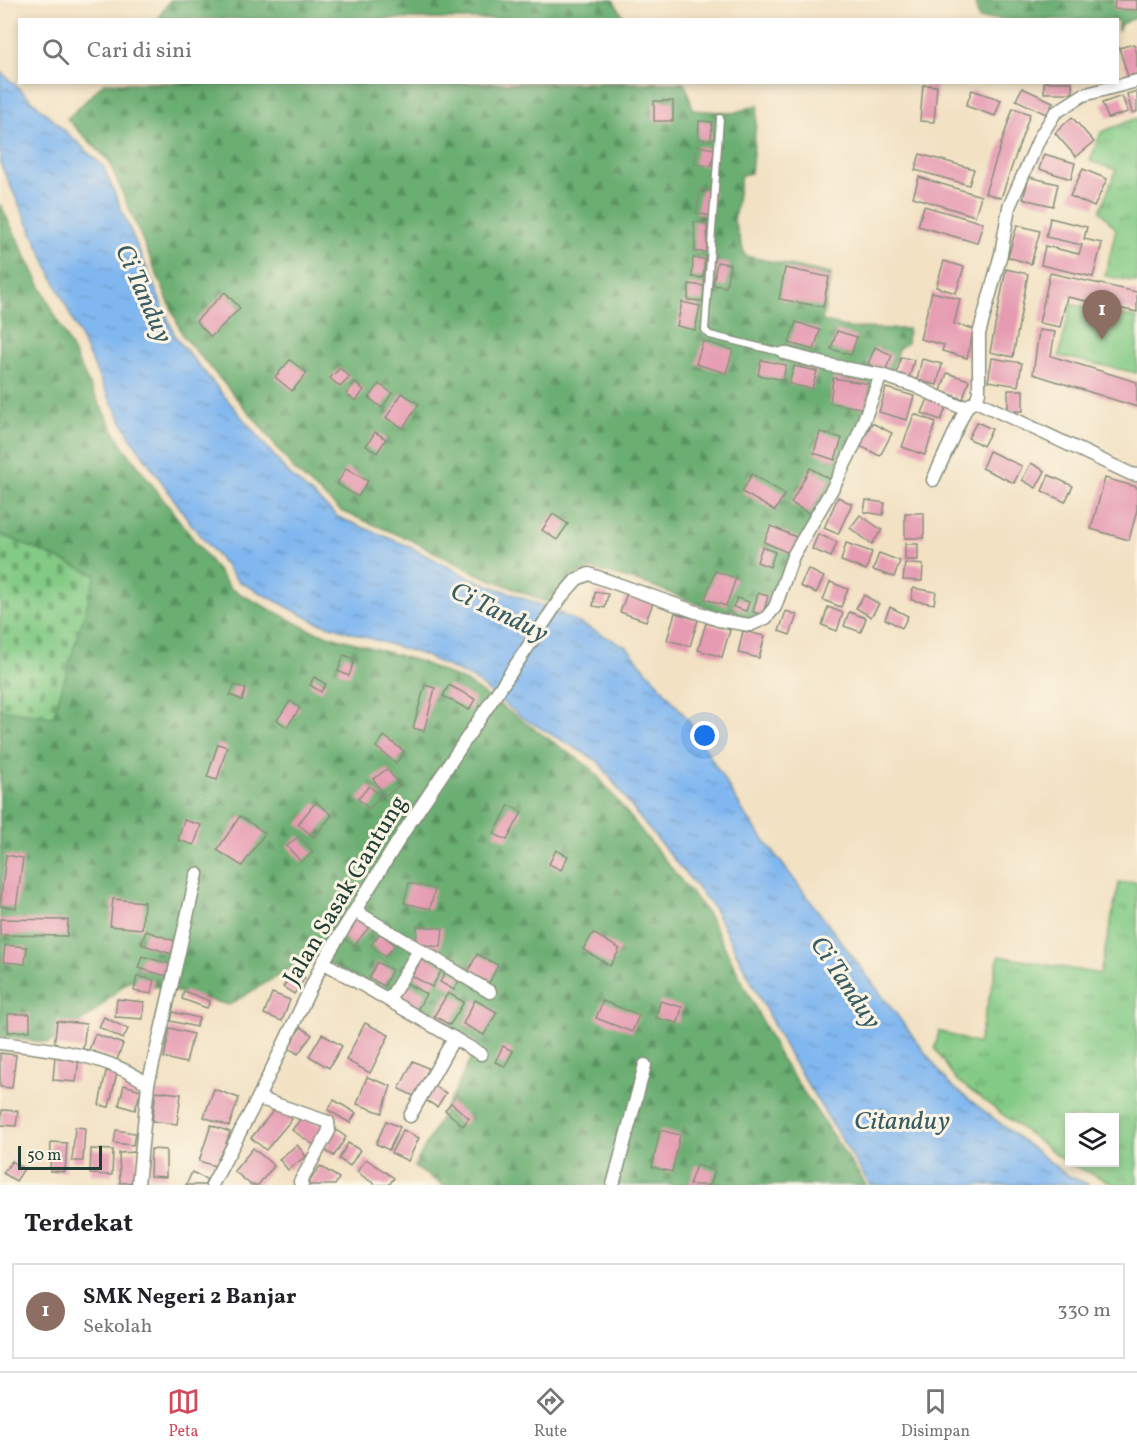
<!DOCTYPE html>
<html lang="id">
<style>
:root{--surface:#fff;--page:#f6f6f6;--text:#202124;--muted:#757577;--line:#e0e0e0;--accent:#d1495b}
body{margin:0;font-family:Vollkorn,serif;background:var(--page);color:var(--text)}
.controls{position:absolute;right:18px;bottom:18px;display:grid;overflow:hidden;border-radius:0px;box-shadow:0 3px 9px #0003}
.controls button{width:54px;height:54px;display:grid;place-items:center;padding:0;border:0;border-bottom:2px solid var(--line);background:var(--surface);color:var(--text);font:30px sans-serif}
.scale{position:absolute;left:18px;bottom:15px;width:84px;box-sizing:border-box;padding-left:6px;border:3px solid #1f3d34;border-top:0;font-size:16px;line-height:21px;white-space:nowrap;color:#1f3d34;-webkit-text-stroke:4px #fcf5e5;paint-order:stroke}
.you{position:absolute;left:705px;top:736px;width:21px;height:21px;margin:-15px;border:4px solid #fff;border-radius:50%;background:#1a73e8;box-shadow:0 0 0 9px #1a73e833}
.badge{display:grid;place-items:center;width:39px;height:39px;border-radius:50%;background:var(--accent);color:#fff;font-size:20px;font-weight:700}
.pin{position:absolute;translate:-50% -50px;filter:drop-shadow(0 2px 3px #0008)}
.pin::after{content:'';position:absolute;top:32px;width:21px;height:18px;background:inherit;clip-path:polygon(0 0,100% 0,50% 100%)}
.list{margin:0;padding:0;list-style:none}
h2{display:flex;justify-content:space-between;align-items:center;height:78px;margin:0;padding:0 24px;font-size:26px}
h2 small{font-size:20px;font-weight:400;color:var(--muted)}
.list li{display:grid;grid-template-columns:39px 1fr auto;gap:18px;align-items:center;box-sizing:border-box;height:96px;margin:0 12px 12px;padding:0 12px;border:2px solid var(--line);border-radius:0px}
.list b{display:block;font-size:22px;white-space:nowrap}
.list p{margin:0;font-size:20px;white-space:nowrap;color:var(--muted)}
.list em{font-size:20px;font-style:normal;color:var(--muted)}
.icon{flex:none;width:33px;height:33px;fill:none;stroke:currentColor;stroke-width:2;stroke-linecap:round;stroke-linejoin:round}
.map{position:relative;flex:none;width:1137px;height:1185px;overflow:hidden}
.search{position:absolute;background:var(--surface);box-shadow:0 3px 9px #0003;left:18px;right:18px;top:18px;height:66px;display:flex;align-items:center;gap:15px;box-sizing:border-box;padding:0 21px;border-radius:0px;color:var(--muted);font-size:22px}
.sheet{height:186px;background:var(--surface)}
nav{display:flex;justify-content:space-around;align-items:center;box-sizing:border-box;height:84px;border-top:2px solid var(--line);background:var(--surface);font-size:16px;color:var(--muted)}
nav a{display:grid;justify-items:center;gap:3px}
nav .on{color:var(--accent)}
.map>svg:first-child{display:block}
.grass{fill:url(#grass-tufts);stroke:#51845c;stroke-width:1.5;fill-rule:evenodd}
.forest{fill:url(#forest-firs);stroke:#447653;stroke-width:1.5}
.cemetery{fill:url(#cemetery-stones);stroke:#51845c;stroke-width:1.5}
.pitch{fill:#83ca85;stroke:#51845c;stroke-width:1.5}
.water{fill:url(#water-ripples);stroke:#507a92;stroke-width:1.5}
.building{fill:#e69bb2}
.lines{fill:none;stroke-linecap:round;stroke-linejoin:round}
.service-casing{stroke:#888f7c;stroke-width:9}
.minor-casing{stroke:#888f7c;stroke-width:15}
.service{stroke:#fff;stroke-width:6}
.minor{stroke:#fff;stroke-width:12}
.labels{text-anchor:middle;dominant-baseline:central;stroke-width:6;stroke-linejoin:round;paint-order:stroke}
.street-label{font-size:24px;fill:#1f3d34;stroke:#fcf5e5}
.water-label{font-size:26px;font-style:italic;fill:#385c63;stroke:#fcf5e5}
</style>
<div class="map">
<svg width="1137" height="1185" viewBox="0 0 1137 1185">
<defs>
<pattern id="grass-tufts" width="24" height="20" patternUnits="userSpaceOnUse" patternTransform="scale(1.5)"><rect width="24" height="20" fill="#83ca85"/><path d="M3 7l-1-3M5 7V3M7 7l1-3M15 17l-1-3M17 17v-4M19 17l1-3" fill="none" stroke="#6ba56e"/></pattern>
<pattern id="forest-firs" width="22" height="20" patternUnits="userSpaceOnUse" patternTransform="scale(1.5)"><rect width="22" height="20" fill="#6aae72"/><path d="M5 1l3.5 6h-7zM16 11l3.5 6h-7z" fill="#578f5e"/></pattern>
<pattern id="cemetery-stones" width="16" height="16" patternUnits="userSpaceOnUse" patternTransform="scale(1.5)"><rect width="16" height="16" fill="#83ca85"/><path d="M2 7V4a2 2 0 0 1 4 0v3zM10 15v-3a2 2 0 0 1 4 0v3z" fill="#6ba56e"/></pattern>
<pattern id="water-ripples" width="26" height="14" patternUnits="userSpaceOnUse" patternTransform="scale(1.5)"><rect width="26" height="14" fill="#81b7f0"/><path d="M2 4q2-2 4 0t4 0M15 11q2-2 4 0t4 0" fill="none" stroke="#6996c3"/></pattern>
</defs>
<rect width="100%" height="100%" fill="#fcf5e5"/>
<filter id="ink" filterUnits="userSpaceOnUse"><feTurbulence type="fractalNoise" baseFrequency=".0167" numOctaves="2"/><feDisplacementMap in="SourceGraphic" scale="12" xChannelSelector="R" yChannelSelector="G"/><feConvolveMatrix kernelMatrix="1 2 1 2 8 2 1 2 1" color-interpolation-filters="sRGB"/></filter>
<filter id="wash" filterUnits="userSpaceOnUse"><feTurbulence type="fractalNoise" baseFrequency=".008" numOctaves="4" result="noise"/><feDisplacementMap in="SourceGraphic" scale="24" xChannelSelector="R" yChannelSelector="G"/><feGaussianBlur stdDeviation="1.35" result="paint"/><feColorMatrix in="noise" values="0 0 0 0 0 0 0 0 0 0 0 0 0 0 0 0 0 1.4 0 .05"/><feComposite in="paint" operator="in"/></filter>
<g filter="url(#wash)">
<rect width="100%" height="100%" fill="#f2e1c3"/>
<g class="grass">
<polygon points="1137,118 1137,282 1105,276 1116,229 1100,211 1116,170 1090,161 1101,132"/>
<path d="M 1137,882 L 1137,1185 L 1116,1185 L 1068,1163 L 955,1079 L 935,1048 L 939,1031 L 978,1044 L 999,956 L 1100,974 L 1119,883 ZM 1070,1118 L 1114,1118 L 1114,1162 L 1070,1162 Z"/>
</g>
<g class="forest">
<polygon points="170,0 613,0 625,19 158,19"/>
<polygon points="974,0 1137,0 1137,17 1121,24 1118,31 1118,20 979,19"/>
<polygon points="104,83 685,83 693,110 733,113 758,105 751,173 741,175 734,221 745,256 831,274 822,321 849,328 908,329 907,343 898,349 891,373 878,372 853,440 772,603 765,614 750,619 721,613 647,584 592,569 573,575 549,603 473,572 411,540 341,511 295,471 258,423 183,336 109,161 67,119"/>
<polygon points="0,204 94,394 122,445 231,589 310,630 421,662 466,682 591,768 708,914 780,1057 866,1185 443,1185 414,1167 455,1091 478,1043 384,991 312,955 229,1005 129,980 90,1016 48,1043 0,1036"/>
</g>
<polygon class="cemetery" points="0,534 96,575 53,717 0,709"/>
<polygon class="pitch" points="1071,304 1137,318 1137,373 1059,356"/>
<polygon class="water" points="0,71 103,166 176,338 290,475 338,517 408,546 470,578 549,608 627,647 686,717 746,816 949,1084 1067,1175 1090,1185 870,1185 788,1053 713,907 639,817 598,761 521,717 472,678 421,654 314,621 238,581 192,525 131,438 104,388 0,163"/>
<g id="blocks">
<g class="building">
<polygon points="1115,0 1137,0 1137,10 1114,9"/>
<polygon points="1134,44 1137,54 1137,74 1128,76 1119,48"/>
<polygon points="1044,82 1072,82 1073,93 1044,93"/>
<polygon points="923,85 937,86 934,122 920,121"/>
<polygon points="1022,88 1053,102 1048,115 1016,100"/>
<polygon points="972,90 1001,100 995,116 966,106"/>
<polygon points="1137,91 1137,112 1132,113 1127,94"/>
<polygon points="1122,96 1128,112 1108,118 1102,103"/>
<rect x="654" y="101" width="19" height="20"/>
<polygon points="1013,108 1030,114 1001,198 985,193"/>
<polygon points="1072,117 1094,142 1076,157 1055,133"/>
<polygon points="699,121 712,122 711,140 698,139"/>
<polygon points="697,146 715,149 711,167 694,164"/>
<polygon points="920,154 974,169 969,185 915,170"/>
<polygon points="1044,154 1075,163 1071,179 1039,169"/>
<polygon points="1083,169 1107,179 1094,207 1070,196"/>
<polygon points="919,177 981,196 975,216 913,197"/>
<polygon points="1029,177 1058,184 1053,206 1023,199"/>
<polygon points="701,189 714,191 710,216 696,213"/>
<polygon points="924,206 983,223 977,243 918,226"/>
<polygon points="1050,218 1087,227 1084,239 1102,243 1093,277 1041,265 1045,246 1079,254 1082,245 1046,237"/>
<polygon points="694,222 707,222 707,252 695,252"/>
<polygon points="1017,225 1040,231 1031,264 1008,257"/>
<polygon points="693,258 705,259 703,278 692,277"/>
<polygon points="944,261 964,267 956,293 936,287"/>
<polygon points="717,262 730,264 726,287 713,285"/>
<polygon points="785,268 829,277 823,307 779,299"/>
<polygon points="1006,269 1028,274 1013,357 990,352"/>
<polygon points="1050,273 1137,292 1137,312 1067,297 1060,327 1039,323"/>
<polygon points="689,284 704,286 703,301 688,300"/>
<polygon points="225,292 240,308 211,337 196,321"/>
<polygon points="932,292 960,299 954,324 974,329 967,358 942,351 944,345 920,339"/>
<polygon points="682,302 700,306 695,330 677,326"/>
<polygon points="796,322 820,330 814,350 789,343"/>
<polygon points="1039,330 1055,332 1051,356 1137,382 1137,407 1033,374"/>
<polygon points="837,331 857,337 851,355 831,349"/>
<polygon points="703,341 733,350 726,373 696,364"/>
<polygon points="875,347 892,355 885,371 868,364"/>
<polygon points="901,357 914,360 909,379 896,376"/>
<polygon points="992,358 1022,363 1018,386 988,381"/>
<polygon points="922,359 942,364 937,385 917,380"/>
<polygon points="290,360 307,373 292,391 275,377"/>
<polygon points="761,360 786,365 783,380 758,375"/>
<polygon points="794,366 817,371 812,389 789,384"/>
<polygon points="340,368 350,377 340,387 330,378"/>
<polygon points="947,373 969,380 963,399 941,391"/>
<polygon points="833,378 870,384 866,409 830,403"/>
<polygon points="354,382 364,390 356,401 346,394"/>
<polygon points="379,384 392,393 382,408 369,398"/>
<polygon points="886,388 914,396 907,420 879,412"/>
<rect x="1008" y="390" width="15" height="21"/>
<polygon points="402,393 419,404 403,428 386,418"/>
<polygon points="928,399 947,405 941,420 922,413"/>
<polygon points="914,414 936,422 925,455 902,447"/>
<polygon points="977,422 992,429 983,446 968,438"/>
<polygon points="872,423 892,433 880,456 860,446"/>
<polygon points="375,432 386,439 377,453 366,446"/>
<polygon points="820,432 842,438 835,460 814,453"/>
<polygon points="989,451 1022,466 1014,483 982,468"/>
<polygon points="1031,463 1045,471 1036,488 1022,480"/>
<polygon points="346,468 368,481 358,497 337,484"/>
<polygon points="810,468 830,479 810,514 791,503"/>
<polygon points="752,474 785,494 775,511 742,492"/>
<polygon points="1049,475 1073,486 1065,502 1042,491"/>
<polygon points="1105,478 1137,487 1137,510 1129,540 1091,529"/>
<polygon points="838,497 852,504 838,534 824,528"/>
<polygon points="866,500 885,503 883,515 864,512"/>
<rect x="905" y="513" width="19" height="25"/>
<polygon points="553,514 568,524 557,540 542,530"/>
<polygon points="860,515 882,530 872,544 850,528"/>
<polygon points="771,526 798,538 791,554 764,542"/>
<polygon points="818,534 837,542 831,557 812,549"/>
<polygon points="846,543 872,552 866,570 841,561"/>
<rect x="905" y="544" width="13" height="16"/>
<polygon points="762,547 775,552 770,567 757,562"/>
<polygon points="879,553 900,561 894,577 873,570"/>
<polygon points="905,563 923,565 922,581 903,580"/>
<polygon points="808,569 824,577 816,593 800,586"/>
<polygon points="715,571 736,578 726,606 705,599"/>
<polygon points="830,582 848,589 841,607 823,600"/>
<polygon points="913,588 936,592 934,604 911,600"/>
<polygon points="595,592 608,594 605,608 593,606"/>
<polygon points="627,593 653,603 646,621 620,612"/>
<polygon points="758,593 768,596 763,615 753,612"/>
<polygon points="864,595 879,604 871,617 856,608"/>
<polygon points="737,598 749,602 746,611 733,607"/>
<polygon points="828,607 843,613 837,631 822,625"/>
<polygon points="890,607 908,616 902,628 885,619"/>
<polygon points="786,611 797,615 790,635 779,631"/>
<polygon points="849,612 866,618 861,632 844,626"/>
<polygon points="675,613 698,620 690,646 667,640"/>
<polygon points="706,623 730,630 722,657 698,650"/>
<polygon points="743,631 765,636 759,658 738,653"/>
<polygon points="344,655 355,659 349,676 338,671"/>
<polygon points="314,677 326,684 321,692 310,685"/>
<polygon points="235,685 246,689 242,700 230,695"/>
<polygon points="425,685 435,688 424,731 413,728"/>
<polygon points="449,685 475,699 469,710 443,696"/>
<polygon points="290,701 300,708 287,727 277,720"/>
<polygon points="384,736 405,752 396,763 376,747"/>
<polygon points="218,744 227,747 217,780 207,777"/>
<polygon points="387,769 400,785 385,796 373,779"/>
<polygon points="369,786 381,796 369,809 358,799"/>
<polygon points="316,802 332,815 314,837 298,824"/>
<polygon points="509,805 522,812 507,840 494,834"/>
<polygon points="240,816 265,833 242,866 217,850"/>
<polygon points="184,820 201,825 194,845 178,840"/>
<polygon points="299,836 313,852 301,862 287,846"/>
<polygon points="556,850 568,856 561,870 549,864"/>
<polygon points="6,855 23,858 16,908 0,906"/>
<polygon points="409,883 435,889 430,909 404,903"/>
<polygon points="113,899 144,902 142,929 110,926"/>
<polygon points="356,916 370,926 354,946 341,936"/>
<polygon points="0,919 68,920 67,936 0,935"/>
<polygon points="417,926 443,928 441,947 416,944"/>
<polygon points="146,931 175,941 171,954 141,944"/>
<polygon points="380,933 395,945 385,957 371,945"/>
<polygon points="593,933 620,949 610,966 583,949"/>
<polygon points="5,945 27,947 25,964 3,962"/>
<polygon points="477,954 498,965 489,983 468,972"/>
<polygon points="424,955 444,966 432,987 412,976"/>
<polygon points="142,956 170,964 166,976 138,968"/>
<polygon points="377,962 392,970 384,986 369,978"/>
<polygon points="447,969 461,977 454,990 440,982"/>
<polygon points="294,971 305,978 294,994 283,987"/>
<polygon points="137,976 154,980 151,994 134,991"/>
<polygon points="405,982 426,994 417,1010 396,998"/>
<polygon points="184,991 210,1001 207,1008 182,999"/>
<polygon points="272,993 290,1000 282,1021 264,1014"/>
<polygon points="448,993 464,1002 450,1025 434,1016"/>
<polygon points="117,999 144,1002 143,1019 115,1017"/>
<polygon points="475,1000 497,1012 484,1035 463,1024"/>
<polygon points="603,1001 639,1015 632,1032 596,1018"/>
<polygon points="660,1001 682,1007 678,1023 656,1018"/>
<polygon points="173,1012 199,1018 196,1027 171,1021"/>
<polygon points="8,1014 30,1014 30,1031 8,1032"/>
<polygon points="104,1017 128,1029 123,1039 99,1027"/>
<polygon points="57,1021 86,1024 83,1049 54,1046"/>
<polygon points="365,1023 389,1035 370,1073 346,1060"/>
<polygon points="301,1027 312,1035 298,1054 287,1047"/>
<polygon points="170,1028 193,1034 186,1063 164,1058"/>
<polygon points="95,1034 123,1044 117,1060 89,1050"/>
<polygon points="322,1034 342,1046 329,1068 309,1056"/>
<polygon points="503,1046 513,1051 505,1066 495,1062"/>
<polygon points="0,1053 16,1055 12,1088 0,1087"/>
<polygon points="55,1056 79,1059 76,1082 53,1080"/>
<polygon points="413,1061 432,1070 418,1098 399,1089"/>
<polygon points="106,1071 117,1073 109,1107 99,1105"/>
<polygon points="367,1077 391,1086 382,1113 357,1104"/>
<polygon points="431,1084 446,1093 437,1107 422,1098"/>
<polygon points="124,1085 141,1090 135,1110 119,1105"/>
<polygon points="214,1089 239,1098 229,1126 204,1117"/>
<polygon points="156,1091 181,1094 177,1124 152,1121"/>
<polygon points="334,1100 356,1113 350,1123 328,1110"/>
<polygon points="451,1103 469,1118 463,1126 445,1110"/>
<polygon points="277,1106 292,1119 266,1150 251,1138"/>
<polygon points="2,1110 18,1111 16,1126 1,1125"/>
<polygon points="302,1117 326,1128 314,1145 292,1130"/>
<polygon points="386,1121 400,1127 389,1150 376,1144"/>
<polygon points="211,1125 230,1132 218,1167 199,1161"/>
<polygon points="75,1127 85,1128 83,1161 72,1161"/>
<polygon points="116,1130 135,1133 133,1145 114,1143"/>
<polygon points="336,1130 346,1137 334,1156 324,1150"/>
<polygon points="403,1130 419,1138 408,1161 391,1153"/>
<polygon points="660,1130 680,1135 672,1172 652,1167"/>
<polygon points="51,1142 67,1143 65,1172 50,1171"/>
<polygon points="348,1143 360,1150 350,1166 339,1159"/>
<polygon points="297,1145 306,1156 288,1170 279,1159"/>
<polygon points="253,1148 274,1166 258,1185 251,1185 234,1171"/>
<polygon points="91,1149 113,1150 112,1175 90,1174"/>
<polygon points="151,1149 166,1150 166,1177 150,1176"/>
<polygon points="136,1152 138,1182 120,1183 119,1153"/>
<polygon points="366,1159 394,1178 389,1185 376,1185 357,1172"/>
<polygon points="12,1161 24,1169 16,1181 3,1173"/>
<polygon points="696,1165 715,1171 710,1185 689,1185"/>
<polygon points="320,1166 339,1178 335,1185 307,1185"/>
<polygon points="192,1172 208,1180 206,1185 186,1185"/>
</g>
</g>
</g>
<g filter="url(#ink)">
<use href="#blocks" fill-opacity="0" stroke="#888f7c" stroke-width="1.5"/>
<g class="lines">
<g class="service-casing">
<polyline id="service" points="720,118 705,330 710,335 784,353"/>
</g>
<g class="minor-casing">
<g id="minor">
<polyline points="784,353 829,365 881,375 915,386 958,406 967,406 976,401 979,392 979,334 1001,254 1009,207 1040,137 1055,113 1083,95 1137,81"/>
<polyline points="976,401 1131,474 1137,475"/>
<polyline points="933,480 967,406"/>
<polyline points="355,911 490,992"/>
<polyline points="323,962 481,1054"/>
<polyline points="389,1000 419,950"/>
<path d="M 0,1043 C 50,1049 106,1054 148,1084 L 138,1185"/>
<path d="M 148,1084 C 166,1014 180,944 197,874"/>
<polyline points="258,1098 328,1122 329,1131 300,1182 302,1185"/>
<polyline points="410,1116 454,1038"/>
<polyline points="212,1185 258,1098 323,962 405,830 562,596 577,579 589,574 719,620 750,625 766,618 775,607 793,556 835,484 856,441 881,375"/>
<polyline points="613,1185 645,1065"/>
</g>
</g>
<use href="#service" class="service"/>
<use href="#minor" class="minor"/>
</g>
</g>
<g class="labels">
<g class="street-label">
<text transform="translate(346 891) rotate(-59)">Jalan Sasak Gantung</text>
</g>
<g class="water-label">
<text transform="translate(143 294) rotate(66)">Ci Tanduy</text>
<text transform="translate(499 613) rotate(26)">Ci Tanduy</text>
<text transform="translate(845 983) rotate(56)">Ci Tanduy</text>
<text x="902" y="1122">Citanduy</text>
</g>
</g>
</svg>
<div class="controls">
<button><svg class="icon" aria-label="layers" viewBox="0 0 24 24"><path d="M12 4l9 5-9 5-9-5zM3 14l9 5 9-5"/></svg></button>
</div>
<div class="scale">50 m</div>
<div class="you"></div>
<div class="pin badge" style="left:1102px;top:340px;background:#8d6e63">1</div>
<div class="search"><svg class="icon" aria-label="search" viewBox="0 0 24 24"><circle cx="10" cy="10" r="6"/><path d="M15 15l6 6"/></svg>Cari di sini</div>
</div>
<section class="sheet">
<h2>Terdekat<small></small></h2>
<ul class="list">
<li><span class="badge" style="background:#8d6e63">1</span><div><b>SMK Negeri 2 Banjar</b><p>Sekolah</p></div><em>330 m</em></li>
</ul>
</section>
<nav>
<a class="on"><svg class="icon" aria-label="map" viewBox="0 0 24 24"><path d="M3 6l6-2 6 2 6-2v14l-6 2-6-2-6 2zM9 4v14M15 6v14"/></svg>Peta</a>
<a><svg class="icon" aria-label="directions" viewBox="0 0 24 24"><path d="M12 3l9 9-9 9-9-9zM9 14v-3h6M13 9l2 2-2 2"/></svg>Rute</a>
<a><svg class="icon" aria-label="saved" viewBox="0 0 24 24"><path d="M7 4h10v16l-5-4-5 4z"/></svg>Disimpan</a>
</nav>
